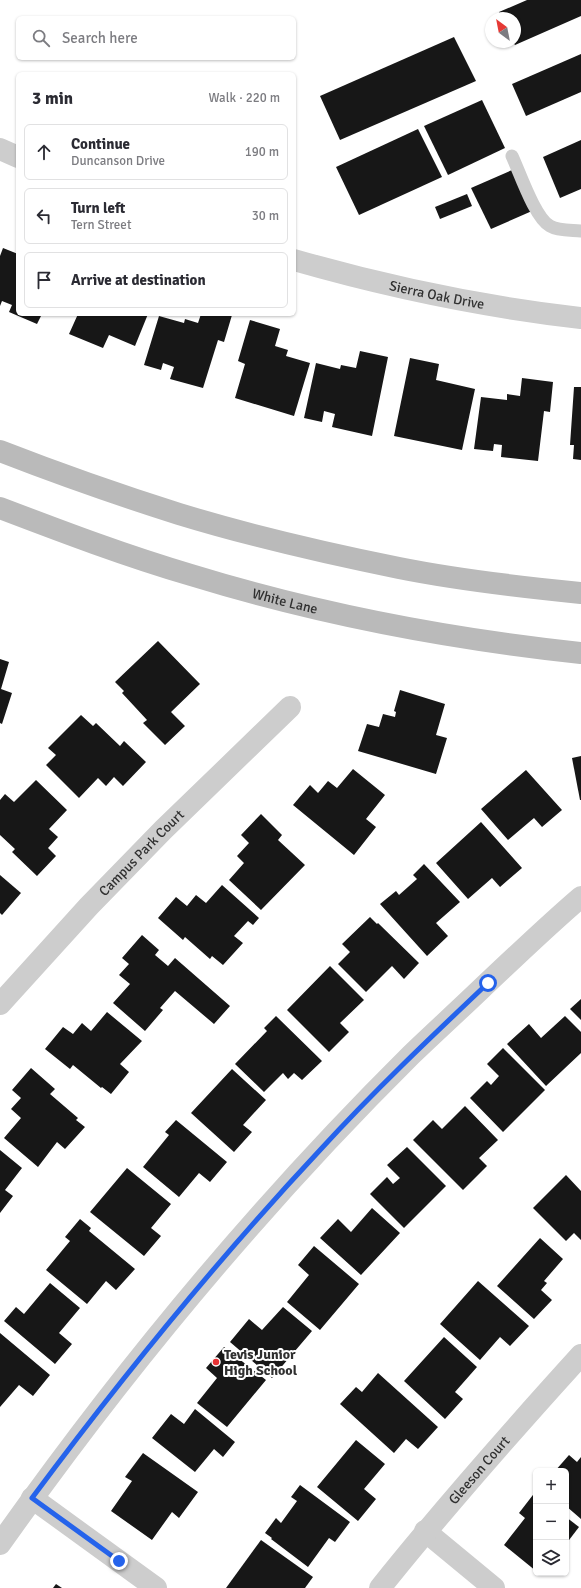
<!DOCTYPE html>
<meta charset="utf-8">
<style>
:root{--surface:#fff;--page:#f7f7f7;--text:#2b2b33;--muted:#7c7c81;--line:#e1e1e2}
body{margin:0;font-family:Signika,sans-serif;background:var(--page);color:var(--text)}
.controls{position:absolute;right:12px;bottom:12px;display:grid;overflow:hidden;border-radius:6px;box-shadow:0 1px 3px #0004}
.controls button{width:36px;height:36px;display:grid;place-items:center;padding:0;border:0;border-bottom:1px solid var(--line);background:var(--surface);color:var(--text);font:20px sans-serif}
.compass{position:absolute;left:485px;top:12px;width:36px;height:36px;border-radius:50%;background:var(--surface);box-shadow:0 1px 3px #0004;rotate:328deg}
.stop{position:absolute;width:12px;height:12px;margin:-9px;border:3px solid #2563eb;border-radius:50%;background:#fff}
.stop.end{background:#2563eb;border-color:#fff;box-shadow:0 1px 4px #0008}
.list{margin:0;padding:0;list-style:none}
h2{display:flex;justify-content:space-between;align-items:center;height:52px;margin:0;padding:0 16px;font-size:17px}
h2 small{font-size:13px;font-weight:400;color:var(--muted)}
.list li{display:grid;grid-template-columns:26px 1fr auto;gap:12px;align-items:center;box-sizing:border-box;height:56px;margin:0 8px 8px;padding:0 8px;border:1px solid var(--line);border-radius:6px}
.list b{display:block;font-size:15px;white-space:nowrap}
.list p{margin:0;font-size:13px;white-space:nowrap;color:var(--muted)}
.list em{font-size:13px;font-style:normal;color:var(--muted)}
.icon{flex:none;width:22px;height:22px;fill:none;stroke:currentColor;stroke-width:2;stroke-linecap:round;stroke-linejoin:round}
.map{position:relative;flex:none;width:581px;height:1588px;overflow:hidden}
.search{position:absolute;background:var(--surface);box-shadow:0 1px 3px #0004;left:16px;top:16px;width:280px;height:44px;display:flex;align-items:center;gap:10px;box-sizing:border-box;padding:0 14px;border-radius:6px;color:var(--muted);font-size:15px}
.panel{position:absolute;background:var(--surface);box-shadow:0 1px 3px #0004;left:16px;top:72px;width:280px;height:244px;border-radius:6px}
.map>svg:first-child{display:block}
.building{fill:#171717}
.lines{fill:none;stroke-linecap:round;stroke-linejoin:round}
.service{stroke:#cdcdcd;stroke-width:13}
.minor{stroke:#cdcdcd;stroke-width:22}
.secondary{stroke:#bababa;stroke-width:22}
.route{stroke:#2563eb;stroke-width:5}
.poi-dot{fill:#e73235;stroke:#fff;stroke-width:1.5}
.labels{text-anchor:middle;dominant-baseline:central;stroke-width:4;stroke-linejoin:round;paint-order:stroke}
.street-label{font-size:14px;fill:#303030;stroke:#fff}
.poi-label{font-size:14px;font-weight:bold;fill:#303030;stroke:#fff;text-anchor:start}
</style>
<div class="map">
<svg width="581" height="1588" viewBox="0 0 581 1588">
<rect width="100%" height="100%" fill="#fff"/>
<g class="building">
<polygon points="527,0 581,0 581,16 515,45 513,42 515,42 515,18 501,18 499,12"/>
<polygon points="454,37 476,81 340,140 320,96"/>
<polygon points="581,54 581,92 526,116 512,84"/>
<polygon points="482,100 505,148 448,175 424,126"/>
<polygon points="418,129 442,177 359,215 336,167"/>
<polygon points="581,140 581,189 560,198 543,157"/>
<polygon points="512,170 532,211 491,229 471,188"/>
<polygon points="467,194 472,206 440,219 435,207"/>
<polygon points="3,248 18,254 16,259 18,259 18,314 44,314 43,316 41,316 37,324 9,312 12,305 2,301 0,306 0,256"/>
<polygon points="78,314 148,314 135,346 109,335 103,348 69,334"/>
<polygon points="201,314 232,315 224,342 218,340 203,388 170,379 174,367 163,363 161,370 144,365 159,316 184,323 185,319 198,323"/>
<polygon points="250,320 280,329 275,346 288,350 286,356 310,363 294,416 235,398 245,364 238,361"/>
<polygon points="360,351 388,357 372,436 332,427 335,414 324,411 322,422 304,418 316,363 340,369 341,365 356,368"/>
<polygon points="410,358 439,364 436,380 475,389 462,450 394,436"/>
<polygon points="522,378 553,382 550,412 544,411 538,461 501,457 502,445 494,444 493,451 474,449 481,397 507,400 507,394 520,396"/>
<polygon points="574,387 581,387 581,460 573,459 574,445 570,445"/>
<polygon points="158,641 200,684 171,712 185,726 165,745 143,723 147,720 122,693 124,691 115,682"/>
<polygon points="0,659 9,662 1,689 12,693 2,724 0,723"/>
<polygon points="400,690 445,704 436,735 447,738 436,774 358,751 367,724 379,727 383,714 395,717 396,712 394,711"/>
<polygon points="81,715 93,726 96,723 120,746 124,741 146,762 123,786 114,777 106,786 98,778 79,798 46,765 56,755 48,748"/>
<polygon points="581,756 581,800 580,800 572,758"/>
<polygon points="353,769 385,795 366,819 376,827 354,855 293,805 310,785 318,793 328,781 337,788"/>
<polygon points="526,770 562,810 542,827 534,818 508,840 481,809"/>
<polygon points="36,780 67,810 49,829 58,837 48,848 56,856 37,876 12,852 15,849 0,835 0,800 5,794 14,802"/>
<polygon points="261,814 282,835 278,840 305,865 261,910 229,880 244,863 237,856 249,843 241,835"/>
<polygon points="481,822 522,868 500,887 492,878 468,899 436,863"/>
<polygon points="424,864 460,902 436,923 448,936 427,956 380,904 396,891 399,895 417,879 413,875"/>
<polygon points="0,875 21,893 2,915 0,913"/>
<polygon points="222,885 259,918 253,925 248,921 234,936 243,943 223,965 212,956 210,959 185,937 183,940 158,918 176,897 187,906 196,895 206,903"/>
<polygon points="370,917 377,924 378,923 419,963 404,979 392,966 366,992 338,964 350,952 342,944"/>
<polygon points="142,935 159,950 155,955 168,966 175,958 230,1006 214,1024 175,991 160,1008 163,1010 145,1031 113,1003 130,984 119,975 129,964 122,958"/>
<polygon points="330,966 364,1000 340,1023 349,1032 329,1052 287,1010"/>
<polygon points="581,999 581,1020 570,1009"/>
<polygon points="107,1012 142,1041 120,1064 129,1072 111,1094 102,1087 101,1088 73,1065 70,1069 45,1049 63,1027 73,1034 82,1023 91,1031"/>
<polygon points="276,1016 322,1061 302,1080 294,1073 288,1079 283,1073 264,1092 235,1064 267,1031 264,1028"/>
<polygon points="565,1016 581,1032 581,1053 546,1086 507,1044 529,1024 541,1038"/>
<polygon points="503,1048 545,1090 503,1132 470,1098 487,1081 491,1085 499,1076 487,1064"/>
<polygon points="31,1068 55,1089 50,1094 78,1118 76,1120 85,1127 65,1149 57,1142 38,1167 4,1138 21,1118 11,1109 21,1098 12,1090"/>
<polygon points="232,1069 266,1100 243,1125 252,1132 234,1152 191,1113"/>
<polygon points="465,1106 498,1140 479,1158 487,1166 463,1190 413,1140 433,1120 442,1129"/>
<polygon points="176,1120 227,1162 210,1182 199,1173 179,1197 143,1167 169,1135 165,1132"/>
<polygon points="407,1147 446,1186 404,1228 370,1194 387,1177 393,1184 400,1178 387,1165"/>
<polygon points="0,1150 22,1168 5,1190 13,1196 0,1213"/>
<polygon points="127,1168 171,1204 151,1228 161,1236 144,1256 90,1212"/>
<polygon points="566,1175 581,1191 581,1240 574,1233 566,1241 533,1208"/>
<polygon points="372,1208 400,1233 361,1275 320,1238 338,1219 351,1232"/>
<polygon points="80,1219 91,1228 89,1231 135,1269 116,1290 106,1281 87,1304 46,1270 70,1241 65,1237"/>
<polygon points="540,1238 563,1259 544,1281 547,1283 541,1290 552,1300 534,1319 497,1286"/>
<polygon points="314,1246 359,1284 320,1330 287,1302 309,1275 298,1265"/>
<polygon points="478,1281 529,1326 510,1346 500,1337 480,1360 440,1324"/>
<polygon points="50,1283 80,1308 59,1333 72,1344 55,1364 4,1321 16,1307 24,1314"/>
<polygon points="283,1307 312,1331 272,1378 230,1342 249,1319 262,1330"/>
<polygon points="0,1333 50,1375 33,1396 19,1385 0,1407"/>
<polygon points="444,1337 477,1367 455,1392 463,1399 445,1419 404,1381"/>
<polygon points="224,1347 266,1380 227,1427 197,1403 217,1378 206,1368"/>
<polygon points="378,1373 438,1427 418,1449 406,1439 394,1453 340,1404 356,1387 362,1392"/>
<polygon points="195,1409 235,1442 223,1457 214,1449 195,1472 152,1438 171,1414 184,1424"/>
<polygon points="356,1440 385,1464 364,1489 376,1499 358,1521 317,1487"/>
<polygon points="143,1453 198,1492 179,1518 172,1512 152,1540 111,1511 132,1481 125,1477"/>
<polygon points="569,1455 577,1462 581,1457 581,1519 566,1506 566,1471 555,1471"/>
<polygon points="300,1485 350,1522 335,1542 329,1538 308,1567 271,1539 272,1538 265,1533 276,1518 281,1523 297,1501 291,1497"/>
<polygon points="536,1491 536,1571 504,1545 525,1518 519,1513"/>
<polygon points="566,1517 579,1527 566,1544"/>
<polygon points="261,1540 313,1577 305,1588 226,1588"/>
<polygon points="56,1584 62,1588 53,1588"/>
</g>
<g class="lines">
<path class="service" d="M 512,156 C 520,173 535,218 550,226 C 558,231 572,230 581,231"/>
<g class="minor">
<polyline points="0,149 18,157"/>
<path id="s1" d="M 294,260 C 388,287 484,307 581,318"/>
<path id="s2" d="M 0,1004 L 89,906 L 163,830 L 290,707"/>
<polyline points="32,1498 156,1588"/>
<polyline points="425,1531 494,1588"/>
<path d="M 0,1544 C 123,1370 260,1205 411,1055 C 434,1033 458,1011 481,989 C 514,958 547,926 581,897"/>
<path id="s3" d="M 380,1588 C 444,1508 512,1431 581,1355"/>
</g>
<g class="secondary">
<path d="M 0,451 C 59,474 119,495 179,514 C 251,536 325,553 399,568 C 459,580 520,587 581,593"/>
<path id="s4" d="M 0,508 C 63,532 126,556 191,575 C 318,614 449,639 581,653"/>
</g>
</g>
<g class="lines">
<path class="route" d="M 119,1561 L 32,1498 C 122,1377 218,1259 321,1149 C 374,1091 431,1037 488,983"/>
</g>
<circle class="poi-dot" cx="216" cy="1362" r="4"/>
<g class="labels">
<g class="street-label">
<text stroke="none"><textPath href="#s1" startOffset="147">Sierra Oak Drive</textPath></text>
<text stroke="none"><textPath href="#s4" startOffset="300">White Lane</textPath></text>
<text stroke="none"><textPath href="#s2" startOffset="207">Campus Park Court</textPath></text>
<text stroke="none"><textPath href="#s3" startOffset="154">Gleeson Court</textPath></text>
</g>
<g class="poi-label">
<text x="224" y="1354">Tevis Junior<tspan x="224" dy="16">High School</tspan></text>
</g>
</g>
</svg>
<div class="controls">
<button>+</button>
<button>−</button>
<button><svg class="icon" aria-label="layers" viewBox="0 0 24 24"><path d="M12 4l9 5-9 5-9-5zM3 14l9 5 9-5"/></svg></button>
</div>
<svg class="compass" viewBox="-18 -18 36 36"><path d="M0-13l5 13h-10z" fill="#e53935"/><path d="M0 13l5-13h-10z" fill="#7c7c81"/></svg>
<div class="stop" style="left:488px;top:983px"></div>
<div class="stop end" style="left:119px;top:1561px"></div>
<div class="search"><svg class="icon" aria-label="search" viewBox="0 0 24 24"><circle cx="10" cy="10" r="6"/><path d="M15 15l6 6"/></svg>Search here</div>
<section class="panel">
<h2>3 min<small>Walk · 220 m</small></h2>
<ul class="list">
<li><svg class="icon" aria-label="ahead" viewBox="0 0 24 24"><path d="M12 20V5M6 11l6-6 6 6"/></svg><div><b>Continue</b><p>Duncanson Drive</p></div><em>190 m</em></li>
<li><svg class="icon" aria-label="left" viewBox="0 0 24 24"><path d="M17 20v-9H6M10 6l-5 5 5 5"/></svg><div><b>Turn left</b><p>Tern Street</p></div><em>30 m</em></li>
<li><svg class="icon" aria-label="arrive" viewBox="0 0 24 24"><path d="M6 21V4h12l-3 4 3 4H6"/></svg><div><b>Arrive at destination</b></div></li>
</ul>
</section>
</div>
